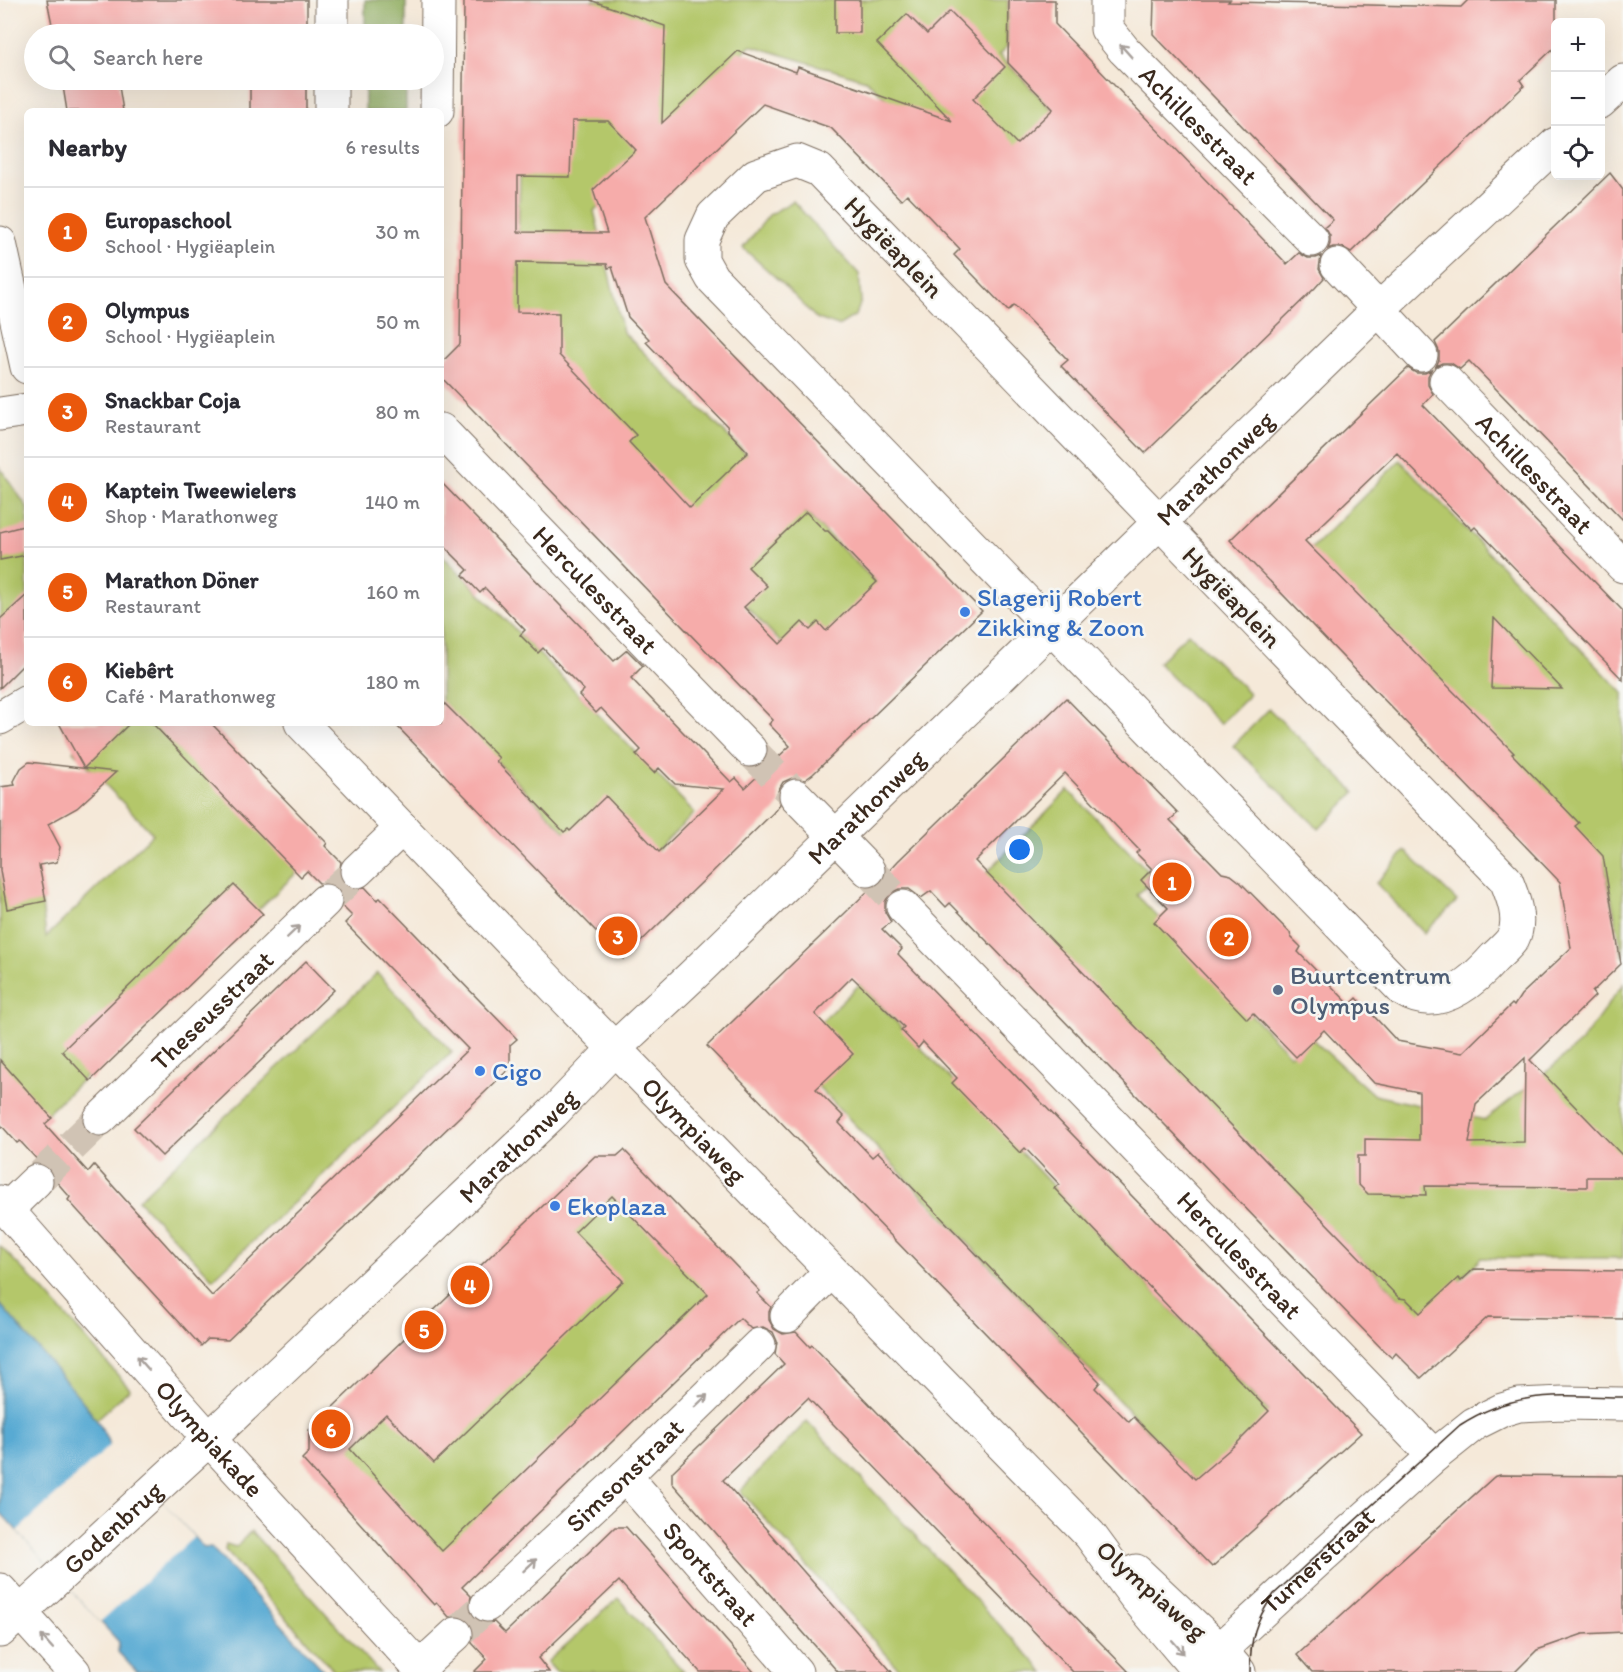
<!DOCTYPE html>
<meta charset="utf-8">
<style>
:root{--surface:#fff;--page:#f7f7f7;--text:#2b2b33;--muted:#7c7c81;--line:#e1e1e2;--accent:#ea580c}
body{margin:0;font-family:Itim,sans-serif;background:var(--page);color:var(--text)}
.controls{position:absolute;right:18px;top:18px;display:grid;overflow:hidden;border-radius:9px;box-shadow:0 6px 24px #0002}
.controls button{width:54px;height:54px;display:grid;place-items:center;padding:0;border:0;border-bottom:2px solid var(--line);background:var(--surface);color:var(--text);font:30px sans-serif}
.you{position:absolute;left:1020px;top:850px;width:21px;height:21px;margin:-15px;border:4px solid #fff;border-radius:50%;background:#1a73e8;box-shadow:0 0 0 9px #1a73e833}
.badge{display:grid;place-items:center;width:39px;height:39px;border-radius:50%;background:var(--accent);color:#fff;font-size:20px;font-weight:700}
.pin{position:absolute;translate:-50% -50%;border:3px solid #fff;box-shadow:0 2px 6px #0006}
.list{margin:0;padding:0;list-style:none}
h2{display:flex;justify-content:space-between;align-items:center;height:78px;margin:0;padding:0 24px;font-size:26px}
h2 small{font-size:20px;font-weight:400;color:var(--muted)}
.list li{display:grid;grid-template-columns:39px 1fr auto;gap:18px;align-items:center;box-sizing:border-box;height:90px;padding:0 24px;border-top:2px solid var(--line)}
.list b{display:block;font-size:22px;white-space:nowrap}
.list p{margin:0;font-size:20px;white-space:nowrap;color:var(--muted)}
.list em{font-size:20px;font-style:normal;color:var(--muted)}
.icon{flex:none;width:33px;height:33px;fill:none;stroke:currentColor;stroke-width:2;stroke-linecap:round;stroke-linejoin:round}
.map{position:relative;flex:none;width:1623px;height:1672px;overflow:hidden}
.search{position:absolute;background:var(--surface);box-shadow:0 6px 24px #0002;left:24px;top:24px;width:420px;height:66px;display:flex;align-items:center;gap:15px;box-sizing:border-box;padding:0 21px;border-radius:33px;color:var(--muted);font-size:22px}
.panel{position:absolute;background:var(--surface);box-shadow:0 6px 24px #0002;left:24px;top:108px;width:420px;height:618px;border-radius:9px}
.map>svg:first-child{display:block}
.green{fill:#b4c76a;stroke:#787844;stroke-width:1.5}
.forest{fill:#8fac5e;stroke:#656b3e;stroke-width:1.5}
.water{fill:#58aad3;stroke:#4a6a78;stroke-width:1.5}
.pier{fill:#f5e9d9}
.building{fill:#f6acaa;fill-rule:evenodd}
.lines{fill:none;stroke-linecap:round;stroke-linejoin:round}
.minor-tunnel{stroke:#d0c3b4;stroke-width:33;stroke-dasharray:33 16;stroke-linecap:butt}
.minor-casing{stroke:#7c6d5f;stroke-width:35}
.tertiary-casing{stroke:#7c6d5f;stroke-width:35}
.minor{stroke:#fff;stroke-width:33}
.tertiary{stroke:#fff;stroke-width:33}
.tram{stroke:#3b2a1e;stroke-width:1.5}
.oneway{stroke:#a79f9a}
.shop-dot{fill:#3f7fe0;stroke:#f6f6f2;stroke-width:2}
.service-dot{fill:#5c6f8a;stroke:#f6f6f2;stroke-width:2}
.labels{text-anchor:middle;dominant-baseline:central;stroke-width:5;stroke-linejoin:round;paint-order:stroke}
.street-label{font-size:26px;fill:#3b2a1e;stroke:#f6f6f2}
.shop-label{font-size:26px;fill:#366cbe;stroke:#f6f6f2;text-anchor:start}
.service-label{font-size:26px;fill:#4e5e75;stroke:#f6f6f2;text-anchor:start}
</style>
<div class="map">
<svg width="1623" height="1672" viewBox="0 0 1623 1672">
<rect width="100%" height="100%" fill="#f6f6f2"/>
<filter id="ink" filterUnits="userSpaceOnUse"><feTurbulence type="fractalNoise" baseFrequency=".0167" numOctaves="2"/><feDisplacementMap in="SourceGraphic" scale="12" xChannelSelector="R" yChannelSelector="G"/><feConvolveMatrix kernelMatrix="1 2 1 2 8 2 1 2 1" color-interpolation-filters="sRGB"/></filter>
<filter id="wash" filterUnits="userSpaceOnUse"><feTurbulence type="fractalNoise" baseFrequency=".008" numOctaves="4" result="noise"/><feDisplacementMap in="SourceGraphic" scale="24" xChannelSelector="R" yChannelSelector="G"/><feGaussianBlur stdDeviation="1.35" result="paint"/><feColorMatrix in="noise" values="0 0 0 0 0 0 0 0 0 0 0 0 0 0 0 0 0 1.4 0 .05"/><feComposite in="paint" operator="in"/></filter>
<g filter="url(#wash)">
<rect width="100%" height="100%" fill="#f5e9d9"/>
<g class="green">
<polygon points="526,0 1008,0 1007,47 999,55 1230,293 947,157 866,80 750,45 594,211 623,332 910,616 823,687 514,361"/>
<polygon points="793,201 859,274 861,301 856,315 838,326 816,318 785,286 743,248 769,215"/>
<polygon points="1400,460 1623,693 1623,956 1604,862 1311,549"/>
<polygon points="0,468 27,507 27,531 0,539"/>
<polygon points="0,547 27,554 27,613 0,637"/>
<polygon points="441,554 695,813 619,887 441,704"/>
<polygon points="1188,633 1250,694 1220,724 1158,663"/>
<polygon points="1269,709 1355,792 1319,829 1233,746"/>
<polygon points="100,723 188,723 314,856 29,1131 0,1092 0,819 41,895 46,937 153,834 73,751"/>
<polygon points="1068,790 1155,878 1137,895 1290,1055 1311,1038 1374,1095 1485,1120 1551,1068 1581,1042 1623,984 1623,1258 1481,1258 1421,1320 983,876"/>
<polygon points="1405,851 1457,901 1424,933 1376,883"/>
<polygon points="377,973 452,1052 213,1279 138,1200"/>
<polygon points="860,984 1291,1435 1219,1505 787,1054"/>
<polygon points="616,1176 732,1297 452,1569 338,1458"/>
<polygon points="0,1246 45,1292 130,1389 96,1420 0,1304"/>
<polygon points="807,1421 1044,1672 902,1672 740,1491"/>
<polygon points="251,1531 379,1672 335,1672 225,1550 226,1544 236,1547"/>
<polygon points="618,1598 684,1672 556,1672 547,1662"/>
</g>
<g class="forest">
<rect x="365" y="0" width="41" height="34"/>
<rect x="365" y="80" width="41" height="31"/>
</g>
<polygon class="water" points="0,1304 81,1399 100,1425 111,1447 204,1548 211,1547 325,1672 137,1672 118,1652 119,1642 0,1512"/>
<polygon class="pier" points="111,1444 194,1537 100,1622 17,1531"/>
<g id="blocks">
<g class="building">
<polygon points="47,0 307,0 307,34 54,34"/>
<path d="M 464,0 L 590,0 L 665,26 L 662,123 L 738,51 L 796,72 L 798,67 L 952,121 L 877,43 L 907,14 L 927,34 L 950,11 L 1005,67 L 973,99 L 1017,144 L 1053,109 L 1008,63 L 1009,0 L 1055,0 L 1055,24 L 1287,264 L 1299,253 L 1308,258 L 1316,258 L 1321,256 L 1319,269 L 1324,278 L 1315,288 L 1145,453 L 1061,366 L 1068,360 L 1014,305 L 1008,311 L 954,255 L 960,249 L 907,194 L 901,200 L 831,128 L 763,104 L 645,217 L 666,285 L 982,611 L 813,774 L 805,780 L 792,778 L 783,782 L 778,791 L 780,804 L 773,813 L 623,959 L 394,723 L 441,723 L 441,700 L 499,758 L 496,761 L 564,832 L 568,829 L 570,831 L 606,796 L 659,852 L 724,789 L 675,784 L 659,768 L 654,773 L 636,755 L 641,750 L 601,708 L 596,713 L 579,695 L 584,690 L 563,669 L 543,648 L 538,653 L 520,635 L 525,630 L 485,588 L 480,593 L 463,575 L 468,570 L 441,543 L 441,482 L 614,661 L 627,650 L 643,666 L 631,678 L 731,782 L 736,778 L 745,788 L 790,746 L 769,724 L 773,720 L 441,377 L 441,363 L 460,344 ZM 572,121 L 608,121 L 636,150 L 593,190 L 607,233 L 518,232 L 518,176 L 570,177 ZM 517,262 L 607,264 L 608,268 L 612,267 L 628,317 L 649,339 L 646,342 L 728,427 L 728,431 L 748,452 L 690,508 L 629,442 L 636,435 L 559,355 L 559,313 L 517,312 ZM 806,512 L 825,531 L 828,531 L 877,582 L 826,631 L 818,622 L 810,630 L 802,622 L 780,644 L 744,607 L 767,586 L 748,567 Z"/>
<rect x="835" y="0" width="25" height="33"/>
<polygon points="1154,0 1230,0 1228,2 1461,7 1468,0 1556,0 1556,46 1520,80 1524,86 1351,252 1342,247 1333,247 1328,249 1330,244 1330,236 1325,227 1333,220 1153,34"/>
<polygon points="62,80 118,80 123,111 67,111"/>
<rect x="250" y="80" width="56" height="31"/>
<polygon points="1610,173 1623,190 1623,520 1469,361 1460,369 1451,363 1442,363 1436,366 1439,360 1439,351 1435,342"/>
<path d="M 1408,368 L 1416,373 L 1425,373 L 1431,370 L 1428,376 L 1428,385 L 1433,394 L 1423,405 L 1623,611 L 1623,680 L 1475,527 L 1472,530 L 1397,453 L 1305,541 L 1514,753 L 1512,754 L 1579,823 L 1575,826 L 1603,856 L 1621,964 L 1592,992 L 1595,996 L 1530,1060 L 1623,1156 L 1623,1177 L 1587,1177 L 1587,1187 L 1425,1186 L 1426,1195 L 1368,1194 L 1358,1184 L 1358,1156 L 1365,1156 L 1365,1139 L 1419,1140 L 1419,1092 L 1374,1083 L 1324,1030 L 1296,1057 L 1253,1013 L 1247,1019 L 1154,922 L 1168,908 L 1141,880 L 1152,869 L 1136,853 L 1139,850 L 1065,773 L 975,861 L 1399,1298 L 1406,1299 L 1420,1313 L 1458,1278 L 1461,1281 L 1474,1269 L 1623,1271 L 1623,1319 L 1488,1317 L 1421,1378 L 1396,1353 L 1392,1358 L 1383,1350 L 950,903 L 946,907 L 931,891 L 921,898 L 909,889 L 899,889 L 890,893 L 885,902 L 885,912 L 891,922 L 882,929 L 902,949 L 898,954 L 1361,1433 L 1212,1567 L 707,1046 L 871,888 L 881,883 L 886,874 L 898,861 L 1066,698 L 1178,813 L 1170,820 L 1222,873 L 1231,875 L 1240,882 L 1290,933 L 1291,937 L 1301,947 L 1298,952 L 1350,1005 L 1357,998 L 1397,1041 L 1462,1053 L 1512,1004 L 1514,1006 L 1521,995 L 1571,948 L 1560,882 L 1230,540 ZM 852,977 L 904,1027 L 901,1030 L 918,1048 L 923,1042 L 957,1078 L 952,1083 L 1020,1153 L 1025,1148 L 1059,1184 L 1054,1188 L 1269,1411 L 1236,1444 L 1195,1479 L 1134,1417 L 1129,1422 L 1095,1388 L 1100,1382 L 878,1152 L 872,1157 L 839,1123 L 844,1117 L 816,1089 L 853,1054 L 815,1014 ZM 1525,1058 L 1524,1142 L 1469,1143 L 1476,1104 Z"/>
<polygon points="27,525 27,555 0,560 0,532"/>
<polygon points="27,595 27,661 0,688 0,619"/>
<polygon points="1494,618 1562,689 1491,688"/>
<polygon points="59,723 130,723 84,768"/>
<polygon points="152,723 211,723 327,843 325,846 341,862 339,875 344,884 352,889 365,887 377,900 380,898 517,1039 510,1045 510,1068 228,1340 208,1339 201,1346 68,1200 70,1197 54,1179 50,1168 40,1163 20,1141 17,1143 0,1124 0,1060 52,1118 45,1124 88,1172 94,1165 212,1296 468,1049 345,923 352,916 343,907 343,897 339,888 330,883 319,883 307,871 301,877"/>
<polygon points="29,762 116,772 77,808 48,824 60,847 57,862 39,865 46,901 7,909 0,871 0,787 15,785 14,781 21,768"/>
<polygon points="234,885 263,914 90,1081 62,1051"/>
<polygon points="306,961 334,990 162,1156 134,1128"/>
<path d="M 624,1150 L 760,1291 L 757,1293 L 771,1307 L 769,1312 L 769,1320 L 774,1329 L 783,1334 L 796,1332 L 810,1347 L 812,1345 L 1129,1672 L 1073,1672 L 808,1398 L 723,1480 L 892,1672 L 838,1672 L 672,1483 L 672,1472 L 784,1364 L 775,1354 L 777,1341 L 773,1332 L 763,1327 L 751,1329 L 740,1318 L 462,1587 L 471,1596 L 469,1609 L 473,1617 L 482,1623 L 494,1622 L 505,1633 L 615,1527 L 626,1527 L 754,1672 L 700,1672 L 619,1581 L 538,1658 L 549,1672 L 474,1672 L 487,1659 L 472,1643 L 474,1630 L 470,1622 L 461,1616 L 449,1617 L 437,1603 L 434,1605 L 302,1459 L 309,1452 L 309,1430 L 595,1156 L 617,1156 ZM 612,1196 L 708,1294 L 442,1551 L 350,1449 L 386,1414 L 434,1463 L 623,1281 L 575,1232 Z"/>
<polygon points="1500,1475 1623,1476 1623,1632 1583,1634 1537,1650 1515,1672 1312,1672 1297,1655 1494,1477"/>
</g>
</g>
</g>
<g filter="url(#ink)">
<use href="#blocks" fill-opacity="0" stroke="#7c6d5f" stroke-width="1.5"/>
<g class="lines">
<g class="minor-tunnel">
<polyline points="750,750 796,796"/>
<polyline points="868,870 903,907"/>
<polyline points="325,901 357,871"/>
<polyline points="36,1181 100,1119"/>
<polyline points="456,1634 487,1605"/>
</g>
<g class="minor-casing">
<g id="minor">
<path id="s1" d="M 1107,0 L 1107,29 L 1124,50 L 1312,240"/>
<polyline points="332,34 332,0"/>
<polyline points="331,111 331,80"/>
<polyline points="437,111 438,0"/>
<path d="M 797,161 L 819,170 L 1506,880 C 1513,897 1522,920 1513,938 C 1509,945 1500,952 1494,958 C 1471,984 1438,1012 1403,990 L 712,278 L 702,260 L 702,240 L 713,216 L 756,175 Z"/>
<polyline points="1337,265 1421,355"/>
<path id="s2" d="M 1446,381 L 1623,566"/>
<polyline points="0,414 27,410"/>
<path id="s3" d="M 441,430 L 750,750"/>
<polyline points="0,718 27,702"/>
<polyline points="796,796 868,870"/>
<polyline points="357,871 402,828"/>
<path id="s4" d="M 903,907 L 1434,1456"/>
<path id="s5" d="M 100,1119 L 325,901"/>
<path id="s6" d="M 0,1202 L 209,1439 L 423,1672"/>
<polyline points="7,1209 36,1181"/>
<polyline points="787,1316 831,1271"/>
<path id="s7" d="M 625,1476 L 796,1672"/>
<polyline points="0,1590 74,1672"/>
<path id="s8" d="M 487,1605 L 625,1476 L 759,1345"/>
<polyline points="419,1668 456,1634"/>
<path id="s9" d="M 1211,1672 L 1220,1650 L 1317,1561 L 1434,1456 L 1474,1424 L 1502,1410 L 1519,1405 L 1563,1403 L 1623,1404"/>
</g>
</g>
<g class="tertiary-casing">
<g id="tertiary">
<polyline points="1600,102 1623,81"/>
<polyline points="0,243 27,367"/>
<path id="s10" d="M 301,723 L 562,995 L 1090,1535 L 1134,1595 L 1199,1672"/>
<polyline points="1136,1571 1220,1650 1239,1672"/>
<path id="s11" d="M 0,1631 L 209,1439 L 553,1113 L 615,1048 L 692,976 L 1379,309 L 1556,144"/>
</g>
</g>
<use href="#minor" class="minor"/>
<use href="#tertiary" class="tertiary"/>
<path class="tram" d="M 1250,1672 C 1250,1639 1255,1621 1274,1594 L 1460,1425 C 1515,1389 1561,1396 1623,1397"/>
</g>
<defs><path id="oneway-shaft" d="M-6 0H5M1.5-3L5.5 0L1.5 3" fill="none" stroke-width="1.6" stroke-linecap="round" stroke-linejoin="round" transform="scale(1.5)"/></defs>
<g class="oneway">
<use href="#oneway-shaft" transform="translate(1126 51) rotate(-132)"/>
<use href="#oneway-shaft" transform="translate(293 932) rotate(-44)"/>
<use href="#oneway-shaft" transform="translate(143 1363) rotate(-131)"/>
<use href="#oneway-shaft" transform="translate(701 1401) rotate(-44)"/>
<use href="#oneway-shaft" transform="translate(530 1565) rotate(-43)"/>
<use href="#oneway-shaft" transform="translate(47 1642) rotate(-132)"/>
<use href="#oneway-shaft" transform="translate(1178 1647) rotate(49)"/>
</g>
</g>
<g class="shop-dot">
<circle cx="965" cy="612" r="6"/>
<circle cx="480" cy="1071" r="6"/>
<circle cx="555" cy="1206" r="6"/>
</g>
<circle class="service-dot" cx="1278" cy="990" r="6"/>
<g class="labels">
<g class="street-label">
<text stroke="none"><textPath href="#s1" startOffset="162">Achillesstraat</textPath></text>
<text transform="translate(894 247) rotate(46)">Hygiëaplein</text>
<text stroke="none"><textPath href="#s11" startOffset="1682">Marathonweg</textPath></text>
<text stroke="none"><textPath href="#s2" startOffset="128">Achillesstraat</textPath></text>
<text stroke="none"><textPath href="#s3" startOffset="222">Herculesstraat</textPath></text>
<text transform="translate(1232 597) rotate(46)">Hygiëaplein</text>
<text stroke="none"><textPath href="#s11" startOffset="1196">Marathonweg</textPath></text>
<text stroke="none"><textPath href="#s5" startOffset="156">Theseusstraat</textPath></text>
<text stroke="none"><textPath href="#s10" startOffset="566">Olympiaweg</textPath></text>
<text stroke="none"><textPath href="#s11" startOffset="710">Marathonweg</textPath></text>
<text stroke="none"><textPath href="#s4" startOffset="484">Herculesstraat</textPath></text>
<text stroke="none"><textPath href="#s6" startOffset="316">Olympiakade</textPath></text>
<text stroke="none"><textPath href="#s8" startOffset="189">Simsonstraat</textPath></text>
<text stroke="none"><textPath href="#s11" startOffset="153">Godenbrug</textPath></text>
<text stroke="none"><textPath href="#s9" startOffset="156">Turnerstraat</textPath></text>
<text stroke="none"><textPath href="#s7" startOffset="130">Sportstraat</textPath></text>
<text transform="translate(1152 1590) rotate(41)">Olympiaweg</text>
</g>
<g class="shop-label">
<text x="977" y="597">Slagerij Robert<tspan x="977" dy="30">Zikking &amp; Zoon</tspan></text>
<text x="492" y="1071">Cigo</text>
<text x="567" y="1206">Ekoplaza</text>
</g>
<g class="service-label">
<text x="1290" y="975">Buurtcentrum<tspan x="1290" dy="30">Olympus</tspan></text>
</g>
</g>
</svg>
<div class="controls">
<button>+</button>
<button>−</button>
<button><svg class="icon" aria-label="locate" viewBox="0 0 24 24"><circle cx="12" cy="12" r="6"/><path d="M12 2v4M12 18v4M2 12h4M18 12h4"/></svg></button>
</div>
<div class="you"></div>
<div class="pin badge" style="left:1172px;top:882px">1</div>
<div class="pin badge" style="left:1229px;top:937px">2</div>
<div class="pin badge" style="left:618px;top:936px">3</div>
<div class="pin badge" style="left:470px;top:1285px">4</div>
<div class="pin badge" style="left:424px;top:1330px">5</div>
<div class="pin badge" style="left:331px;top:1429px">6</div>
<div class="search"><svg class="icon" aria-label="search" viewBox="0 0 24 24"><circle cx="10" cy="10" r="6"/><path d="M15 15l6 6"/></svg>Search here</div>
<section class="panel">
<h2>Nearby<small>6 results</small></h2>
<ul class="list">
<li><span class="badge">1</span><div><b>Europaschool</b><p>School · Hygiëaplein</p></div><em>30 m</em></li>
<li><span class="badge">2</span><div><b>Olympus</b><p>School · Hygiëaplein</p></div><em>50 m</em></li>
<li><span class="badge">3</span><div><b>Snackbar Coja</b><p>Restaurant</p></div><em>80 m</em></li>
<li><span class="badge">4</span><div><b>Kaptein Tweewielers</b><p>Shop · Marathonweg</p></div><em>140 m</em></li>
<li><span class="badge">5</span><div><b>Marathon Döner</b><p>Restaurant</p></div><em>160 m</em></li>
<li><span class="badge">6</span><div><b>Kiebêrt</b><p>Café · Marathonweg</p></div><em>180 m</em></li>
</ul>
</section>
</div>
